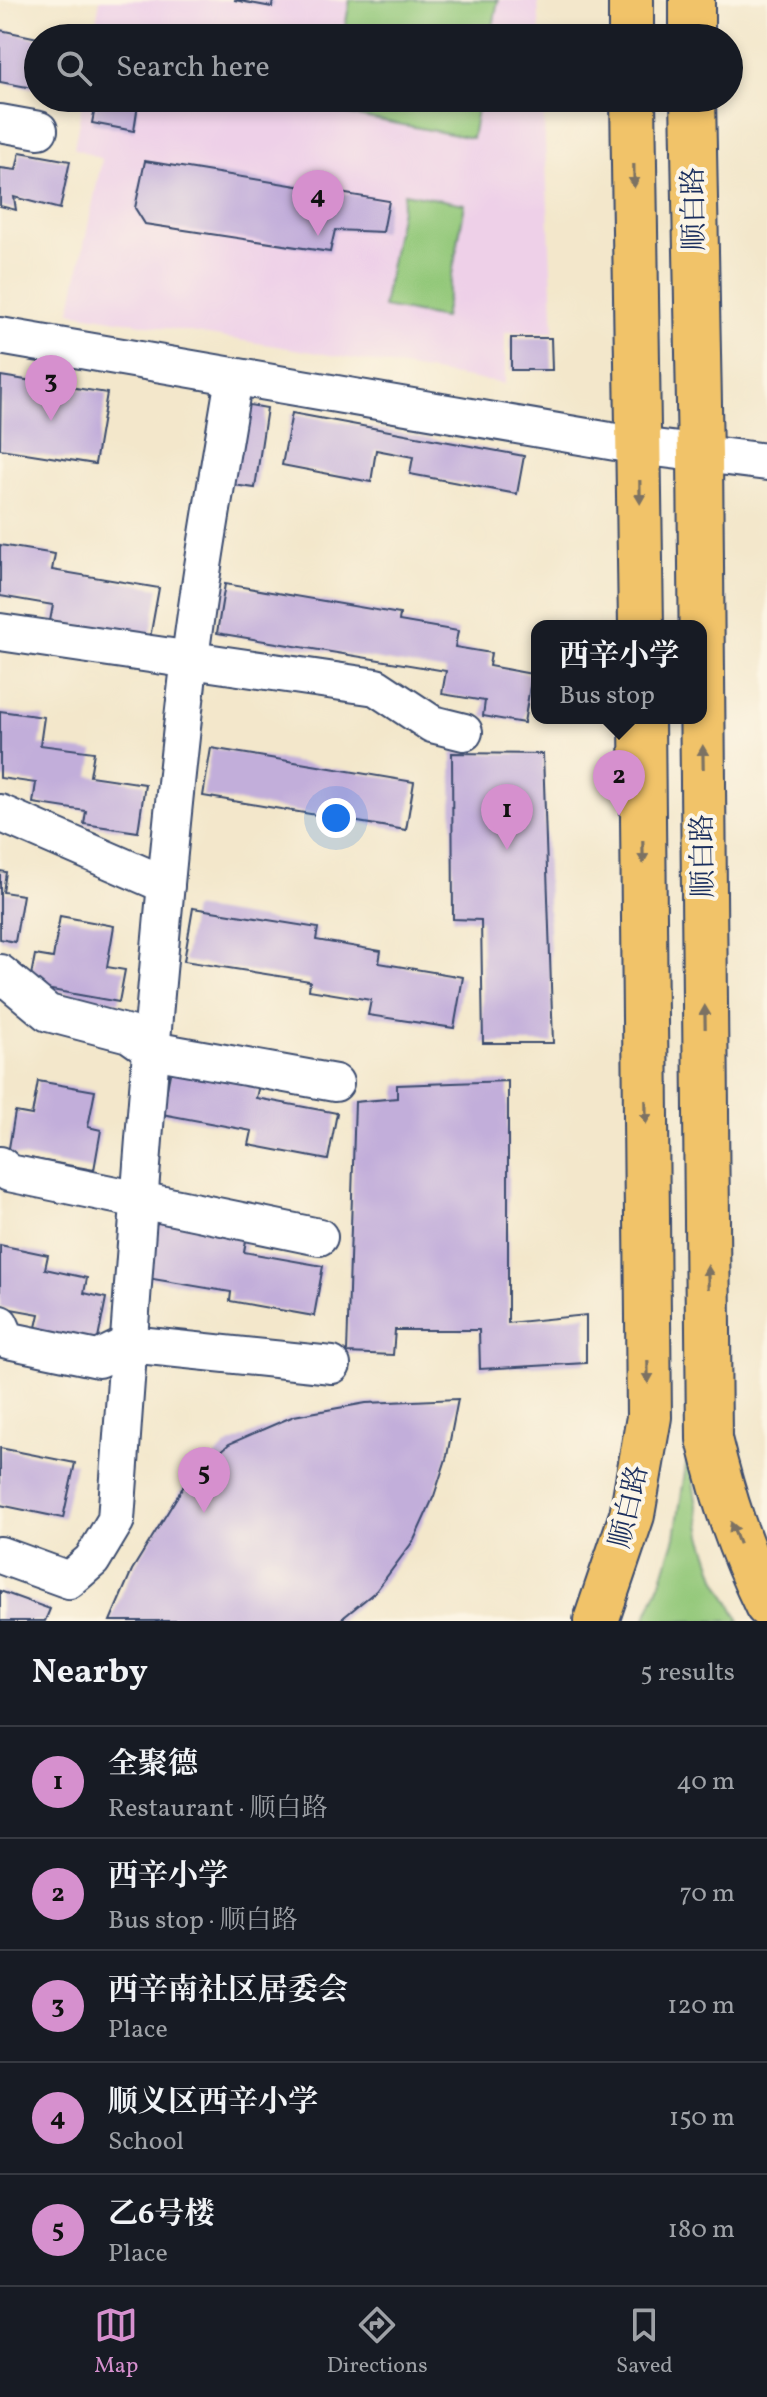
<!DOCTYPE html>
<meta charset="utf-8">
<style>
:root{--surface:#171b24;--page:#242831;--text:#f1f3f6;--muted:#9ea1a6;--line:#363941;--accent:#d690ce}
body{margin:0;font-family:Vollkorn,"Noto Serif SC",serif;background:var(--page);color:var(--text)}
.you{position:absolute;left:336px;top:818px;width:28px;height:28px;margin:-20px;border:6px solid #fff;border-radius:50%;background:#1a73e8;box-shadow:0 0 0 12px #1a73e833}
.badge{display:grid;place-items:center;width:52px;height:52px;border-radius:50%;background:var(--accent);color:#111;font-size:26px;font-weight:700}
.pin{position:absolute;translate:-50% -66px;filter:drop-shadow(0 2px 4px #0008)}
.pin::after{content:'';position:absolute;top:42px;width:28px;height:24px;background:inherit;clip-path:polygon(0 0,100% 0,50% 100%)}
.popup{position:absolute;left:531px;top:620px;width:176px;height:104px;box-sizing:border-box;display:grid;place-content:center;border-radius:16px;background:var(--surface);filter:drop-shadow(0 2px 6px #0005);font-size:26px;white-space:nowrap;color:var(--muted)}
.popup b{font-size:30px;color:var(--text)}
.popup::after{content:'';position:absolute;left:50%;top:100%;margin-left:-16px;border:16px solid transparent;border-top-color:var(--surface)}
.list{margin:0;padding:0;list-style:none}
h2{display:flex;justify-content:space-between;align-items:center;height:104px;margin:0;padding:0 32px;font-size:34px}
h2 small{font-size:26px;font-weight:400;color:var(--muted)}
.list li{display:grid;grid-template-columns:52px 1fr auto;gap:24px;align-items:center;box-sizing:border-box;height:112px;padding:0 32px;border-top:2px solid var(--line)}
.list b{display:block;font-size:30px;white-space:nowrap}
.list p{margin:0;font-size:26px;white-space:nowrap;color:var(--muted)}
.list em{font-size:26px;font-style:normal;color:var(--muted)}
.icon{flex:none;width:44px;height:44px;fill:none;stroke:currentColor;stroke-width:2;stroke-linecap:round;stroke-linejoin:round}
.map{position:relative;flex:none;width:767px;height:1621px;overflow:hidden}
.search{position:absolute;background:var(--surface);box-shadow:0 4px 12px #0003;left:24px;right:24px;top:24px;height:88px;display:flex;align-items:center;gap:20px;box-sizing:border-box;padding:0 28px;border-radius:44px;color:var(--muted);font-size:30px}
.sheet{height:664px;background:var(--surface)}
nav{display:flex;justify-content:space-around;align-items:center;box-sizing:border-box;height:112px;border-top:2px solid var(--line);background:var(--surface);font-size:22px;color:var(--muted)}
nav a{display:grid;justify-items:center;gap:4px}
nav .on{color:var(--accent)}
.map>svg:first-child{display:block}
.built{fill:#eed0e8}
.green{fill:#93c879;stroke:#577c6c;stroke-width:2}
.building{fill:#c2aeda}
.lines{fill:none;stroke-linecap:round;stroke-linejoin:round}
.minor-casing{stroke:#3b4b6e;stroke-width:40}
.major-casing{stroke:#3b4b6e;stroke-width:48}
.minor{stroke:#fff;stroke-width:36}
.major{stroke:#f1c369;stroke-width:44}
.oneway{fill:#7b7263}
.labels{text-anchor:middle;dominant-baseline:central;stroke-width:8;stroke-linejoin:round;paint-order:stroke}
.street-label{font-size:28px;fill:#1b2f5e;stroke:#fcf5e5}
</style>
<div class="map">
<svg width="767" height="1621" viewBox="0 0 767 1621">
<rect width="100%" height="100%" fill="#fcf5e5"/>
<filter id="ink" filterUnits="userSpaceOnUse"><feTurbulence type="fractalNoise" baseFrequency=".0125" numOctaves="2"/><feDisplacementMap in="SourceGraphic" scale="16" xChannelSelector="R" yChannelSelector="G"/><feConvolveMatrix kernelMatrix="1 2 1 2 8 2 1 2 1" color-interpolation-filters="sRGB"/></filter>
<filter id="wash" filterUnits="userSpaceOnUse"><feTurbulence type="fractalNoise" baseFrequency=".006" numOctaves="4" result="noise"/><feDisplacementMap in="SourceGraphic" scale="32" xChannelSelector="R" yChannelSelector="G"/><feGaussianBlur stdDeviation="1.8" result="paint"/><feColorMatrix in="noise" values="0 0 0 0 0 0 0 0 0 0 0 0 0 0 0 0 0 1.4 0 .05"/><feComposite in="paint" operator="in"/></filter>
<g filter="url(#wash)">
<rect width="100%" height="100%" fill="#f3e7cb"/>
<g class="built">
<polygon points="100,0 538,0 540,38 93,38"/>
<polygon points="83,98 543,98 554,332 505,332 505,384 70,312 102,159 74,148"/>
</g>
<g class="green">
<polygon points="350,0 498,0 491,38 343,38"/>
<polygon points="332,98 479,98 472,138 330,111"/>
<polygon points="404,193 465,204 444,318 383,307"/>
<polygon points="688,1452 702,1535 717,1580 740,1621 644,1621 661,1582 675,1537"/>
</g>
<g id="blocks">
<g class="building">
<polygon points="234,0 273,0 272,7"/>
<polygon points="0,30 38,38 38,89 0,82"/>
<polygon points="110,30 150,36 150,38 108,38"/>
<polygon points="97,98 139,98 134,131 92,123"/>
<polygon points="20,152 70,161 60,209 14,197 16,210 0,206 0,168 16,170"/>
<polygon points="145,161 389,201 383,232 335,230 330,252 145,224 135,208"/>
<polygon points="511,338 551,338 552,370 511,370"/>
<polygon points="1,376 107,393 95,464 0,449"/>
<polygon points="238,403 267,408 255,488 226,484"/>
<polygon points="292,413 524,456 517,494 410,474 413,457 376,450 371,482 282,465"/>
<polygon points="0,545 55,554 52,570 159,588 150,638 50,621 53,605 0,596"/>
<polygon points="225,584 400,614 399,621 458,631 455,647 491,653 489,666 532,674 524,723 483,716 485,701 442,694 446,671 217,633"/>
<polygon points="0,711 44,717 40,745 94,752 90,776 145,784 138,832 84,824 86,811 33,803 36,783 0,778"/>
<polygon points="211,748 414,782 406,830 203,796"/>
<polygon points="452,753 543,754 553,1043 483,1043 481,920 453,919"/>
<polygon points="0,871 6,872 3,892 23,895 15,942 0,939"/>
<polygon points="193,908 318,928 316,940 381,951 379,963 463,977 454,1028 368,1015 371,1000 309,990 310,981 184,961"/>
<polygon points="60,916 114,926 107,967 125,970 119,1002 29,986 35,955 53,958"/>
<polygon points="172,1064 260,1081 256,1098 337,1113 328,1160 249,1145 252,1131 162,1114"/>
<polygon points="38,1081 95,1091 88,1127 101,1130 94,1170 8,1154 15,1112 32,1115"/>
<polygon points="508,1081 508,1323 586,1315 586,1363 480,1369 479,1330 395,1330 393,1355 347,1353 355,1102 397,1098 397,1085"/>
<polygon points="157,1220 247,1235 244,1252 323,1266 314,1316 230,1301 231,1292 147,1278"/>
<polygon points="0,1245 48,1255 45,1269 87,1278 84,1293 106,1298 97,1344 35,1332 39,1314 0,1307"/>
<polygon points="458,1399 447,1456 434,1496 414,1540 376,1591 339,1621 110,1621 132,1570 185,1484 229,1444 294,1416 366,1403"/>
<polygon points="0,1448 75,1463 63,1518 0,1505"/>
<polygon points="0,1591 50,1609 45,1621 0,1621"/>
</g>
</g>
</g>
<g filter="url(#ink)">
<use href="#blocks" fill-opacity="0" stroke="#3b4b6e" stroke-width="2"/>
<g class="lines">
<g class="minor-casing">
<g id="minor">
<polyline points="0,123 39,130"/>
<polyline points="0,336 639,446 767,462"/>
<polyline points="0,632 376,687 432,724 464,732"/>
<polyline points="0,813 166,885"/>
<polyline points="0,973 48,1013 129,1034 152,1050 335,1083"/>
<polyline points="0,1165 9,1173 319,1237"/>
<polyline points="0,1324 7,1340 98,1359 129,1344 332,1365"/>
<path d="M 0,1555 L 69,1580 L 92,1560 L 116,1520 C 136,1241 155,961 187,683 C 199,581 217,480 234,378"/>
</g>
</g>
<g class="major-casing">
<g id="major">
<polyline points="631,0 631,38"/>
<polyline points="692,0 692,38"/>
<polyline points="633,98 641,626"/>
<path d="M 693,98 L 700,455 L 709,1439 C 724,1501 739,1547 767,1605"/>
<polyline points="596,1621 632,1515 649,1417 642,718"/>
</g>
</g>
<use href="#minor" class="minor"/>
<use href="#major" class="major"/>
</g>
<defs><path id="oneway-solid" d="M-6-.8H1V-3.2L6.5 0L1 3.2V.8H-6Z" transform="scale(2)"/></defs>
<g class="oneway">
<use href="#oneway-solid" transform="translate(634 176) rotate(89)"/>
<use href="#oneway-solid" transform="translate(640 492) rotate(89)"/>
<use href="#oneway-solid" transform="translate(703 757) rotate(-91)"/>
<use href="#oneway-solid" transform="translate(643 852) rotate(89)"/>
<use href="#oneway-solid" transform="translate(705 1017) rotate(-91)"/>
<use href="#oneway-solid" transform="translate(646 1112) rotate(89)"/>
<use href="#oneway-solid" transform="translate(708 1277) rotate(-91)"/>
<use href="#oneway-solid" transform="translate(648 1372) rotate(89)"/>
<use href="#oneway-solid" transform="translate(735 1533) rotate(-111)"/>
</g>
</g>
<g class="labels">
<g class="street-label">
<text transform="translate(695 209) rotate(-91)">顺白路</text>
<text transform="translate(704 856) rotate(-91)">顺白路</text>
<text transform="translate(630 1507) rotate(-77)">顺白路</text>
</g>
</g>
</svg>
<div class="you"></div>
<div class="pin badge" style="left:507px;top:850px">1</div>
<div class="pin badge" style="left:619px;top:816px">2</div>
<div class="popup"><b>西辛小学</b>Bus stop</div>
<div class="pin badge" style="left:51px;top:421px">3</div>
<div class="pin badge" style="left:318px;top:236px">4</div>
<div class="pin badge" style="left:204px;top:1513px">5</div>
<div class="search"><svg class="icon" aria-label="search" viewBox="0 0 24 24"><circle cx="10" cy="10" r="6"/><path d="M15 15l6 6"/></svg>Search here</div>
</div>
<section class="sheet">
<h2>Nearby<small>5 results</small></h2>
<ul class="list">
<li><span class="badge">1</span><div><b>全聚德</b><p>Restaurant · 顺白路</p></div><em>40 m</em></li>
<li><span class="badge">2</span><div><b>西辛小学</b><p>Bus stop · 顺白路</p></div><em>70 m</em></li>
<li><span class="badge">3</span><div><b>西辛南社区居委会</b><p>Place</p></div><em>120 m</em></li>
<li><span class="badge">4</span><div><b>顺义区西辛小学</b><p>School</p></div><em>150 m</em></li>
<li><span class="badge">5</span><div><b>乙6号楼</b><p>Place</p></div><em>180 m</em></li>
</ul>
</section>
<nav>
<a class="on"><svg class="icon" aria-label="map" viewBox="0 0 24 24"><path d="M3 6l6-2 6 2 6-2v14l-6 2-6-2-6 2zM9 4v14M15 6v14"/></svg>Map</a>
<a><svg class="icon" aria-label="directions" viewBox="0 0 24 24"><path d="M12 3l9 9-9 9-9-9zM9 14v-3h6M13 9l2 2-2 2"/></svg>Directions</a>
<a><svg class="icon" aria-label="saved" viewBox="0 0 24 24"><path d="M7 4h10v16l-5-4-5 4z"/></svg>Saved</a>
</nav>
